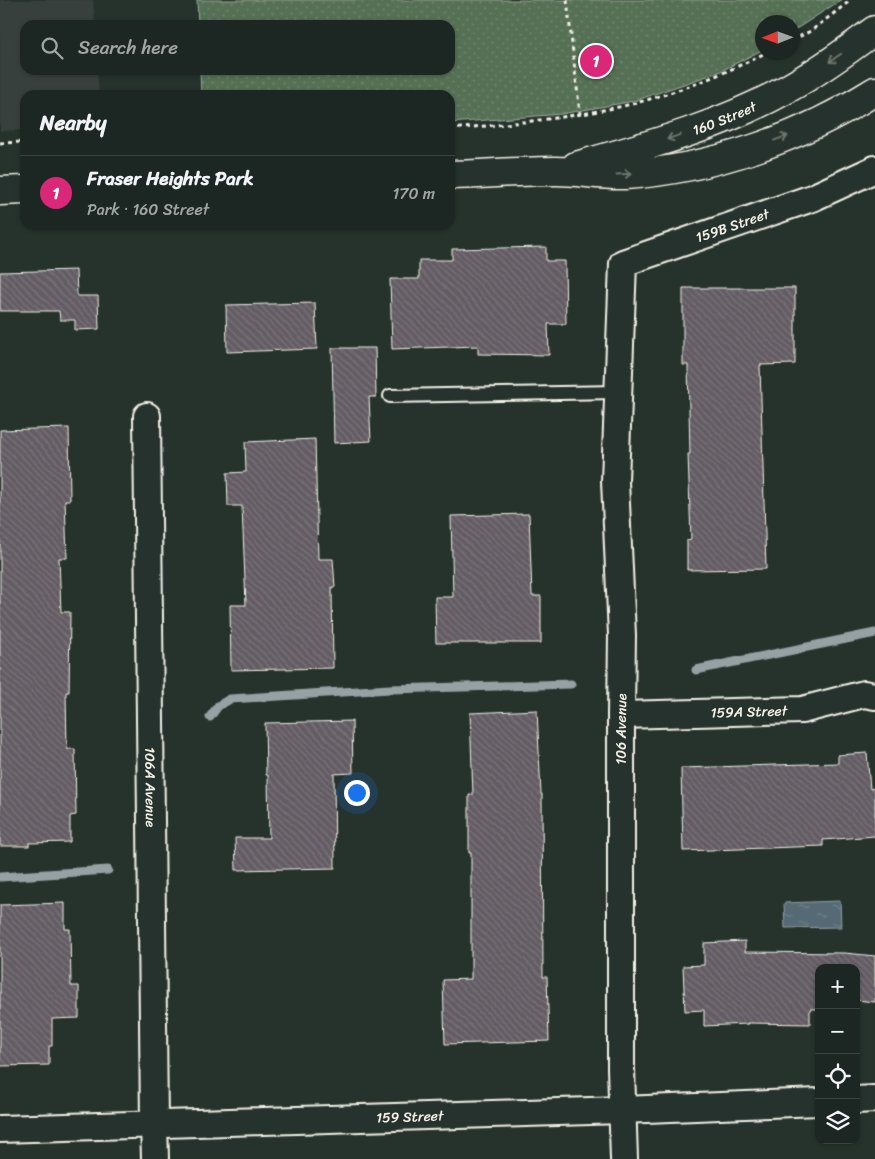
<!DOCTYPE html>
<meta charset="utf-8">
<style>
:root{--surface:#1c2622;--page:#252e2a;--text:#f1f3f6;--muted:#a0a5a5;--line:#3a4340;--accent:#db2777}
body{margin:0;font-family:Sriracha,sans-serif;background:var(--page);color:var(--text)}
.controls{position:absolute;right:15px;bottom:15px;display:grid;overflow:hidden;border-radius:10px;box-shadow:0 1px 4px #0004}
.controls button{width:45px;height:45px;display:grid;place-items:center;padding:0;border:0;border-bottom:1px solid var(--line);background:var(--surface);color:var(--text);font:25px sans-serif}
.compass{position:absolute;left:755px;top:15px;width:45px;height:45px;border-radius:50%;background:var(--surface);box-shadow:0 1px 4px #0004;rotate:269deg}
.you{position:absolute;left:356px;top:792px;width:18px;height:18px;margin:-12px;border:4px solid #fff;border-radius:50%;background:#1a73e8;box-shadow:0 0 0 8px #1a73e833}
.badge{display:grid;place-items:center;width:32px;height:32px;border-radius:50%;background:var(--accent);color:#fff;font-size:16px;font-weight:700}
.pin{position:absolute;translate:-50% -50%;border:2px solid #fff;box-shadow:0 1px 5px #0006}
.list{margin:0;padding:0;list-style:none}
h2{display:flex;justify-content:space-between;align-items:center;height:65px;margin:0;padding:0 20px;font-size:21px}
h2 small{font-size:16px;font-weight:400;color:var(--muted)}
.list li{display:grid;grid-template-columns:32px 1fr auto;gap:15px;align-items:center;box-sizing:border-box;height:75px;padding:0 20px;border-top:1px solid var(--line)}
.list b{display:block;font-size:19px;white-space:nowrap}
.list p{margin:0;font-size:16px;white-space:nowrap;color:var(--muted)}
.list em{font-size:16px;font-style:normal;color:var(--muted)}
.icon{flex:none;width:28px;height:28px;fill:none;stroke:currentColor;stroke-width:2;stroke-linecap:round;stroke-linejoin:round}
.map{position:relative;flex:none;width:875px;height:1159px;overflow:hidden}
.search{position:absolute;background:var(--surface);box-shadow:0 1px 4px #0004;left:20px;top:20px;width:435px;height:55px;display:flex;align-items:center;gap:12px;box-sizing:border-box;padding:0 18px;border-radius:15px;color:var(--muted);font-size:19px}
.panel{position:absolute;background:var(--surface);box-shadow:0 1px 4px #0004;left:20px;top:90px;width:435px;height:140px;border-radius:15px}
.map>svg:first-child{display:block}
.built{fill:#383f3e}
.green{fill:url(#green-dots);stroke:#a4b09e}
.water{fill:url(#water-ripples);stroke:#95a1a2}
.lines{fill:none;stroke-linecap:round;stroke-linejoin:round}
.stream{stroke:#95a1a2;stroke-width:9}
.building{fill:url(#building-back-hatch);stroke:#f4f1e8}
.service-casing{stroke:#f4f1e8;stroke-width:16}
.minor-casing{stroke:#f4f1e8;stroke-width:30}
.tertiary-casing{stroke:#f4f1e8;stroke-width:31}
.path{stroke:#f4f1e8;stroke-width:3;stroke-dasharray:4 4;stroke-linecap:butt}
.service{stroke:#26332d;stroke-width:12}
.minor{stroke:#26332d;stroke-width:26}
.tertiary{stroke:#26332d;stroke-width:28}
.oneway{stroke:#6e766e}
.labels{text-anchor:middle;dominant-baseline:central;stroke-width:4.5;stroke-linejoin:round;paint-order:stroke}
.street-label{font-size:14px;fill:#f4f1e8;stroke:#26332d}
</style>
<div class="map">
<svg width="875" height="1159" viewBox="0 0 875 1159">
<defs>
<pattern id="green-dots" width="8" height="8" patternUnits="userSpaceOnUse" patternTransform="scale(1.25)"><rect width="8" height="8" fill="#556f55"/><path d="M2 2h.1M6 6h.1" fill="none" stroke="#6e846d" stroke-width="1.8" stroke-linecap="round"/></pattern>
<pattern id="water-ripples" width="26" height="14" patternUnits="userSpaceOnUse" patternTransform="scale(1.25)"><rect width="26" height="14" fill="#556b74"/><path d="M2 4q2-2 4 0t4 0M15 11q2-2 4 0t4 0" fill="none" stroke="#6e8188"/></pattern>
<pattern id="building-back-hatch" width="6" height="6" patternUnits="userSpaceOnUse" patternTransform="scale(1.25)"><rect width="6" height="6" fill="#635c64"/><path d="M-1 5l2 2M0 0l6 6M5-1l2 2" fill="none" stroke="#7a747a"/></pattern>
</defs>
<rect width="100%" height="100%" fill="#26332d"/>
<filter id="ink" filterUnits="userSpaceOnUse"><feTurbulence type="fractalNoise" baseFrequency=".02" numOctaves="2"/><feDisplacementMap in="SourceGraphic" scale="10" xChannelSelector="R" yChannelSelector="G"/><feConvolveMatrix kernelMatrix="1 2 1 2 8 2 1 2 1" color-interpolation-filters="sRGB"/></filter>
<g filter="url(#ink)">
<polygon class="built" points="0,0 93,0 95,25 25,25 25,70 97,70 99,95 25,95 25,130 0,131"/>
<polygon class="green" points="197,0 841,0 793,31 792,22 762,22 762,50 760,51 719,72 634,101 561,114 450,123 450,95 201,95 200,70 450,70 450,25 198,25"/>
<polygon class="water" points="840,901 841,927 785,928 784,903"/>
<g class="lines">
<g class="stream">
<polyline points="696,670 875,633"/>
<polyline points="210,717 218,706 230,699 390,689 571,684"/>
<polyline points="0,877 108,870"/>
</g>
</g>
<g class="building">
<polygon points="546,247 546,261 565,261 566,324 548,324 549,355 478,354 478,346 392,349 390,279 419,279 419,260 452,260 452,249"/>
<polygon points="76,270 77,296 98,296 99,329 75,330 75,320 60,320 59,311 0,311 0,272"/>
<polygon points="683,288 795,288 795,364 760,365 766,569 687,570 687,540 691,539 688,454 690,454 688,365 683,365"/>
<polygon points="315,303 317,349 227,352 226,305"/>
<polygon points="332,348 375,348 376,397 369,397 371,441 334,443"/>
<polygon points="69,428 70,500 65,500 67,558 59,558 61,612 70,612 69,692 66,692 67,749 75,749 76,815 70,816 70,842 29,843 29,846 0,846 0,430"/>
<polygon points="315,439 318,559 333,559 335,587 332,587 333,668 231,670 230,605 246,605 242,506 228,506 227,473 246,472 245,442"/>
<polygon points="529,514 532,596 541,596 541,643 436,643 435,597 453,597 451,516"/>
<polygon points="537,710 541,794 542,794 543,977 547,977 549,1041 445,1044 443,980 471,979 471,853 469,853 469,795 473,795 470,713"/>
<polygon points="352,721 353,773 334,774 335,868 236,870 235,838 269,838 268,775 266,775 265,723"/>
<polygon points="867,753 870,789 875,788 875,836 823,840 823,846 683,851 681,768 838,763 838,755"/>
<polygon points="65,903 65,929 70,929 71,986 79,986 79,1018 52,1019 52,1046 49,1046 49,1065 0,1066 0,905"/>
<polygon points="745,941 745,952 845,953 875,956 875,1002 856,1000 856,968 819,968 819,1009 810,1009 810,1024 747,1023 748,1024 704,1026 704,1010 685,1011 683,966 704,965 704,943"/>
</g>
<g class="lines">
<g class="service-casing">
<polyline id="service" points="390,396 618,392"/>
</g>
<g class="minor-casing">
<g id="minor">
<path id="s1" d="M 147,416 L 154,1123 L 155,1159"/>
<path id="s2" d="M 621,715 L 802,710 L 864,694 L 875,696"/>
<polyline points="856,1100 875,1099"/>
<path id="s3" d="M 0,1129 L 622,1110 L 819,1102"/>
<path id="s4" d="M 624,1159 L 621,1068 L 621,715 L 622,635 L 615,481 L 623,263 L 812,198 L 875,169"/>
</g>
</g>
<g class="tertiary-casing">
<g id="tertiary">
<path id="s5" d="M 576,166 C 647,146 721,126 787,89 C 818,72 847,51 875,30"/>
<path d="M 450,175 C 485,174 521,171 556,171 C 579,171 602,176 625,175 C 712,169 801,138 875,91"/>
<polyline points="0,191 25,190"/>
</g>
</g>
<g class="path">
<polyline points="567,0 580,114"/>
<polyline points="792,40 811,31 851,0"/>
<path d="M 450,129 C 511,124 572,118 632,104 C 678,92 725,74 767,52"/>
<polyline points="0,143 25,142"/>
</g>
<use href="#service" class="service"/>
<use href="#minor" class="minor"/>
<use href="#tertiary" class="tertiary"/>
</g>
<defs><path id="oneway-shaft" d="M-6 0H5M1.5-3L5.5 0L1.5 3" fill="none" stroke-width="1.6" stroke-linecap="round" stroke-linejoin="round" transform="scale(1.25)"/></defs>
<g class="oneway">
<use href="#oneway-shaft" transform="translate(835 58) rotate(145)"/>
<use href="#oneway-shaft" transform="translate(674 137) rotate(160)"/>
<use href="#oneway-shaft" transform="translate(781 138) rotate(-20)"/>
<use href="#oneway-shaft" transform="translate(624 174) rotate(-3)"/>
</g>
</g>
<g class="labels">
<g class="street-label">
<text stroke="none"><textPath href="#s5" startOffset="156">160 Street</textPath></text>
<text stroke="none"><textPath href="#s4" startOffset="1012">159B Street</textPath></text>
<text stroke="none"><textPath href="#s2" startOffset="128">159A Street</textPath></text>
<text stroke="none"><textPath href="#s4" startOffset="430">106 Avenue</textPath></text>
<text stroke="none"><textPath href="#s1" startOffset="371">106A Avenue</textPath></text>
<text stroke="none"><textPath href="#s3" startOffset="410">159 Street</textPath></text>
</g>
</g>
</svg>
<div class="controls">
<button>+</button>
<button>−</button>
<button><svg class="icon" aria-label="locate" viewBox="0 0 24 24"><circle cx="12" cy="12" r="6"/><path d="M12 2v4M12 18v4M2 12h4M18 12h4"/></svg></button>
<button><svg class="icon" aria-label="layers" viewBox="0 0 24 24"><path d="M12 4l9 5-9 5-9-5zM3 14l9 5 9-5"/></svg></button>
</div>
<svg class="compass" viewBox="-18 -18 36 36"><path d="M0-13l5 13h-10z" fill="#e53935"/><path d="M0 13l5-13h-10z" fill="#a0a5a5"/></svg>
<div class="you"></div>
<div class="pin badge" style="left:596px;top:61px">1</div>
<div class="search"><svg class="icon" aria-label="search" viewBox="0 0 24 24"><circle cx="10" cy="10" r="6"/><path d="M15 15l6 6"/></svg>Search here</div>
<section class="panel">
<h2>Nearby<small></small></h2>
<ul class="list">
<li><span class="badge">1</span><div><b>Fraser Heights Park</b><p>Park · 160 Street</p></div><em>170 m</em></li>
</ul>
</section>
</div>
